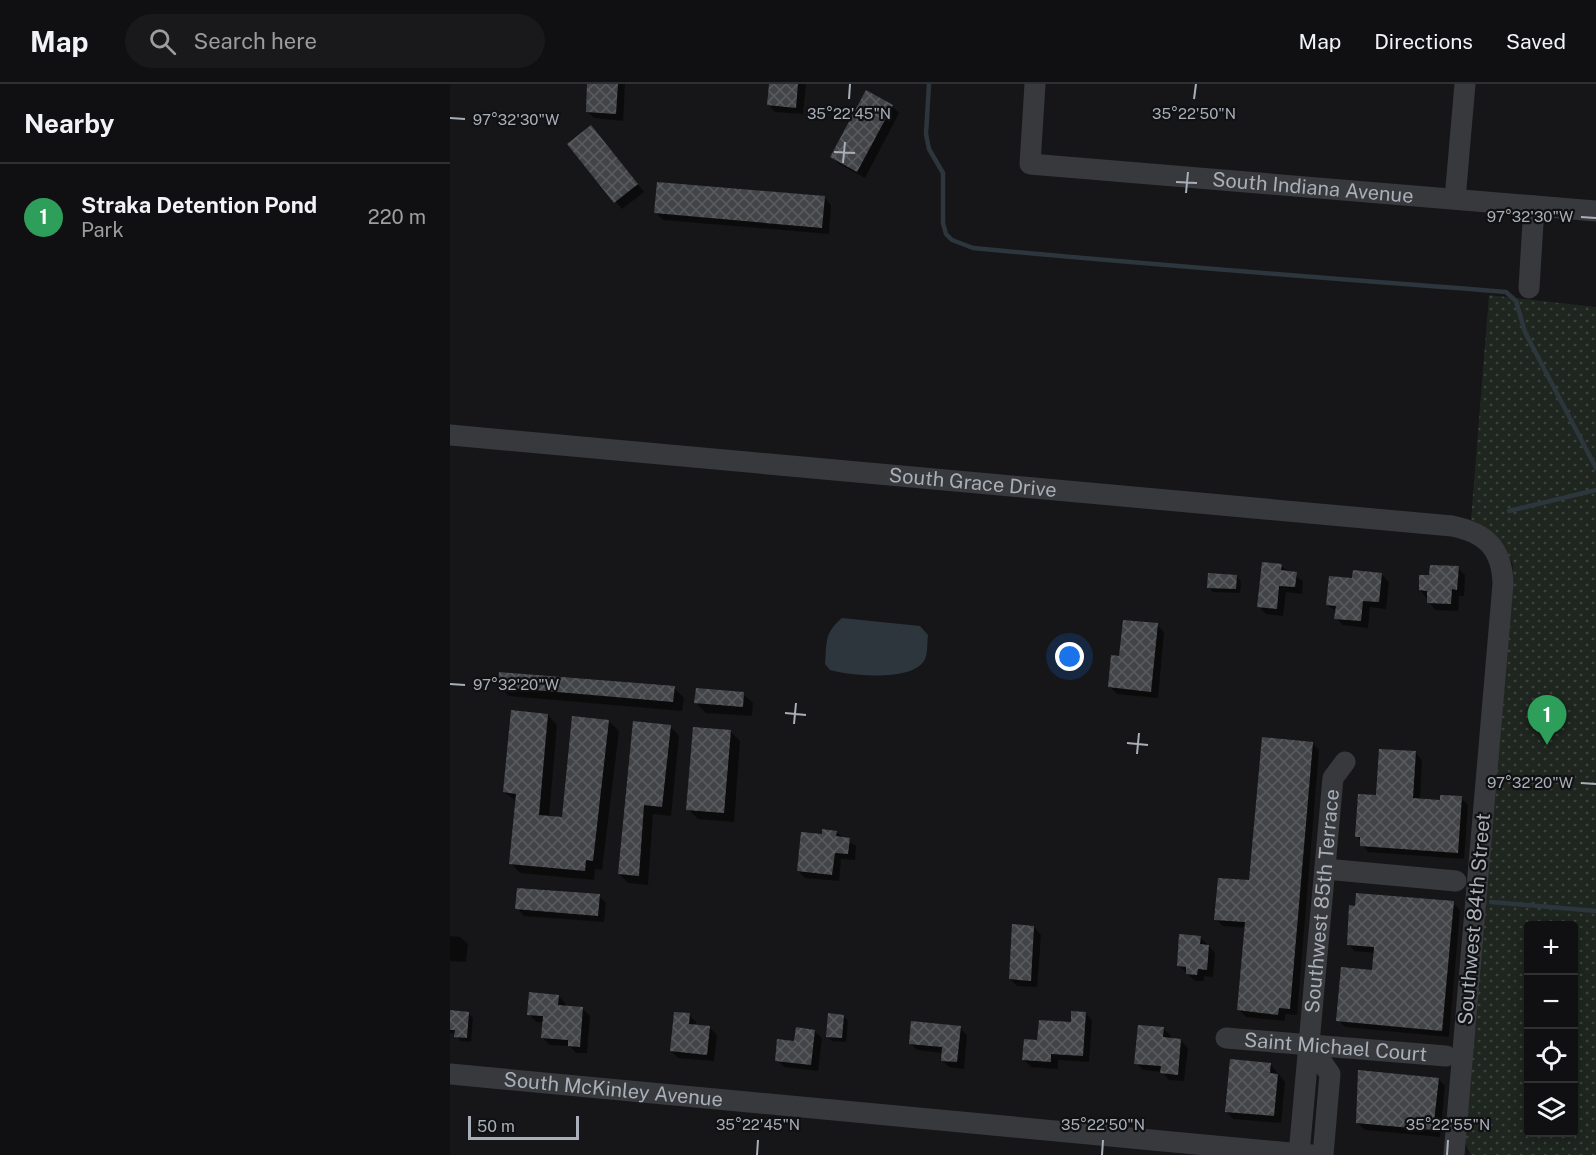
<!DOCTYPE html>
<meta charset="utf-8">
<style>
:root{--surface:#101012;--page:#19191b;--text:#f1f3f6;--muted:#9c9d9f;--line:#303032;--accent:#db2777}
body{margin:0;font-family:"Public Sans",sans-serif;background:var(--page);color:var(--text)}
.controls{position:absolute;right:18px;bottom:18px;display:grid;overflow:hidden;border-radius:6px;box-shadow:0 3px 15px #0003}
.controls button{width:54px;height:54px;display:grid;place-items:center;padding:0;border:0;border-bottom:2px solid var(--line);background:var(--surface);color:var(--text);font:30px sans-serif}
.scale{position:absolute;left:18px;bottom:15px;width:111px;box-sizing:border-box;padding-left:6px;border:3px solid #a8afb8;border-top:0;font-size:16px;line-height:21px;white-space:nowrap;color:#a8afb8;-webkit-text-stroke:4px #111113;paint-order:stroke}
.you{position:absolute;left:620px;top:573px;width:21px;height:21px;margin:-15px;border:4px solid #fff;border-radius:50%;background:#1a73e8;box-shadow:0 0 0 9px #1a73e833}
.badge{display:grid;place-items:center;width:39px;height:39px;border-radius:50%;background:var(--accent);color:#fff;font-size:20px;font-weight:700}
.pin{position:absolute;translate:-50% -50px;filter:drop-shadow(0 2px 3px #0008)}
.pin::after{content:'';position:absolute;top:32px;width:21px;height:18px;background:inherit;clip-path:polygon(0 0,100% 0,50% 100%)}
.list{margin:0;padding:0;list-style:none}
h2{display:flex;justify-content:space-between;align-items:center;height:78px;margin:0;padding:0 24px;font-size:26px}
h2 small{font-size:20px;font-weight:400;color:var(--muted)}
.list li{display:grid;grid-template-columns:39px 1fr auto;gap:18px;align-items:center;box-sizing:border-box;height:108px;padding:0 24px;border-top:2px solid var(--line)}
.list b{display:block;font-size:22px;white-space:nowrap}
.list p{margin:0;font-size:20px;white-space:nowrap;color:var(--muted)}
.list em{font-size:20px;font-style:normal;color:var(--muted)}
.icon{flex:none;width:33px;height:33px;fill:none;stroke:currentColor;stroke-width:2;stroke-linecap:round;stroke-linejoin:round}
.map{position:relative;flex:none;width:1146px;height:1071px;overflow:hidden}
header{display:flex;align-items:center;gap:36px;box-sizing:border-box;height:84px;padding:0 30px;background:var(--surface);border-bottom:2px solid var(--line)}
header strong{font-size:28px}
nav{display:flex;gap:33px;margin-inline-start:auto;font-size:21px}
.search{width:420px;height:54px;background:var(--page);display:flex;align-items:center;gap:15px;box-sizing:border-box;padding:0 21px;border-radius:33px;color:var(--muted);font-size:22px}
main{display:flex}
aside{flex:1;background:var(--surface)}
.map>svg:first-child{display:block}
.grass{fill:url(#grass-dots);fill-rule:evenodd}
.water{fill:#2c363c}
.shadow{fill:#0007}
.lines{fill:none;stroke-linecap:round;stroke-linejoin:round}
.stream{stroke:#2c363c;stroke-width:4.5}
.building{fill:url(#building-cross-hatch)}
.minor{stroke:#37393d;stroke-width:21}
.ticks{fill:none;stroke:#a8afb8;stroke-width:2}
.labels{text-anchor:middle;dominant-baseline:central;stroke-width:4.5;stroke-linejoin:round;paint-order:stroke}
.street-label{font-size:20px;fill:#a8afb8;stroke:#111113}
.ticks-label{font-size:15px;text-anchor:middle;fill:#a8afb8;stroke:#111113;stroke-width:4.5;stroke-linejoin:round;paint-order:stroke}
</style>
<header>
<strong>Map</strong>
<div class="search"><svg class="icon" aria-label="search" viewBox="0 0 24 24"><circle cx="10" cy="10" r="6"/><path d="M15 15l6 6"/></svg>Search here</div>
<nav><a>Map</a><a>Directions</a><a>Saved</a></nav>
</header>
<main>
<aside>
<h2>Nearby<small></small></h2>
<ul class="list">
<li><span class="badge" style="background:#2e9e5b">1</span><div><b>Straka Detention Pond</b><p>Park</p></div><em>220 m</em></li>
</ul>
</aside>
<div class="map">
<svg width="1146" height="1071" viewBox="0 0 1146 1071">
<defs>
<pattern id="grass-dots" width="8" height="8" patternUnits="userSpaceOnUse" patternTransform="scale(1.5)"><rect width="8" height="8" fill="#1e261f"/><path d="M2 2h.1M6 6h.1" fill="none" stroke="#3c433d" stroke-width="1.8" stroke-linecap="round"/></pattern>
<pattern id="building-cross-hatch" width="8" height="8" patternUnits="userSpaceOnUse" patternTransform="scale(1.5)"><rect width="8" height="8" fill="#424448"/><path d="M0 0l8 8M0 8l8-8" fill="none" stroke="#5a5c60"/></pattern>
</defs>
<rect width="100%" height="100%" fill="#161618"/>
<path class="grass" d="M 1039,211 L 1146,223 L 1146,1071 L 1021,1071 L 1014,1056 L 1063,481 C 1054,459 1042,447 1021,436 ZM 1078,842 L 1124,842 L 1124,1048 L 1078,1048 Z"/>
<path class="water" d="M 392,534 L 470,542 L 478,551 C 477,558 478,569 475,575 C 465,598 401,592 380,586 L 375,580 C 377,558 374,549 392,534 Z"/>
<g class="shadow">
<polygon points="139,0 175,0 173,37 144,34 137,27"/>
<polygon points="320,0 356,0 353,30 325,28 318,20"/>
<polygon points="442,22 449,29 415,94 389,80 382,72"/>
<polygon points="148,50 194,108 172,125 119,61"/>
<polygon points="374,113 381,121 379,150 213,136 206,129"/>
<polygon points="831,482 853,497 852,510 836,508 833,532 816,530 808,522"/>
<polygon points="1008,484 1015,491 1014,512 1009,512 1008,527 985,526 970,506 981,493"/>
<polygon points="932,491 939,498 936,525 920,523 918,544 893,541 886,534 887,528 877,521 904,496"/>
<polygon points="786,492 791,497 790,509 763,508 759,503"/>
<polygon points="707,541 714,548 708,614 667,610 660,603"/>
<polygon points="50,602 224,604 234,614 232,627 59,612"/>
<polygon points="293,610 303,619 302,632 256,629 246,619"/>
<polygon points="98,631 107,641 99,733 113,735 159,637 169,647 152,786 145,785 144,796 70,789 61,779 67,718 54,708"/>
<polygon points="220,642 229,652 221,732 203,730 198,801 178,799 169,790"/>
<polygon points="280,647 290,657 284,738 248,735 238,725"/>
<polygon points="862,659 869,666 847,931 835,930 835,937 796,933 789,926 796,844 773,842 766,835 800,797"/>
<polygon points="965,668 972,676 970,716 991,718 1011,714 1018,721 1014,775 918,768 907,752 927,713"/>
<polygon points="386,748 406,762 405,776 391,775 389,797 355,794 348,787 373,751"/>
<polygon points="149,812 156,819 154,838 74,832 67,824"/>
<polygon points="1003,819 1010,826 999,953 895,943 888,936 924,887 925,869 905,867 898,860"/>
<polygon points="584,843 591,851 587,903 567,902 560,895"/>
<polygon points="0,852 10,853 18,860 16,878 0,877"/>
<polygon points="750,853 765,869 763,893 754,892 754,897 745,897 728,881"/>
<polygon points="109,912 116,920 115,923 133,925 140,932 137,969 126,969 120,962 100,961 93,954 94,938 86,938 79,930"/>
<polygon points="0,928 19,930 23,934 21,958 10,957 6,950 0,949"/>
<polygon points="635,929 642,936 639,978 608,976 608,985 581,983 574,976"/>
<polygon points="239,931 246,938 246,943 260,944 267,951 264,977 228,974 221,967"/>
<polygon points="394,932 398,937 396,958 382,957 377,952"/>
<polygon points="510,944 517,951 514,985 499,983 492,976 493,969 467,966 460,959"/>
<polygon points="714,945 721,952 720,956 730,956 738,964 734,997 719,996 712,988 693,986 686,979"/>
<polygon points="364,947 372,954 368,987 334,983 327,976 346,959"/>
<polygon points="820,980 835,998 831,1039 783,1035 776,1027"/>
<polygon points="988,995 995,1002 990,1053 915,1046 907,1038"/>
</g>
<g class="lines">
<g class="stream">
<path d="M 479,0 L 476,50 L 479,65 L 493,89 L 493,139 L 496,150 L 502,156 L 523,164 C 701,181 878,194 1056,208 L 1066,217 L 1075,248 L 1146,384"/>
<polyline points="1059,427 1146,406"/>
<polyline points="1041,818 1146,827"/>
</g>
</g>
<g class="building">
<polygon points="137,0 168,0 166,30 136,28"/>
<polygon points="319,0 348,0 346,24 317,21"/>
<polygon points="416,6 443,21 407,88 380,73"/>
<polygon points="141,41 188,100 164,119 117,60"/>
<polygon points="207,98 375,112 372,144 204,129"/>
<polygon points="812,478 832,480 831,486 847,488 845,503 829,502 827,525 807,523"/>
<polygon points="980,481 1009,482 1007,506 1002,505 1001,520 977,519 977,507 969,506 969,491 979,491"/>
<polygon points="903,486 932,489 929,518 913,517 911,537 884,535 886,522 876,521 879,492 902,494"/>
<polygon points="758,489 787,491 786,505 757,504"/>
<polygon points="673,536 708,539 701,608 658,603 661,571 669,572"/>
<polygon points="49,588 225,602 223,618 48,603"/>
<polygon points="246,604 294,608 293,623 244,619"/>
<polygon points="61,626 98,630 89,731 112,733 122,632 159,636 143,777 136,776 135,787 59,780 66,710 53,708"/>
<polygon points="183,637 221,641 212,723 194,721 189,792 168,790"/>
<polygon points="243,643 281,646 274,729 236,726"/>
<polygon points="812,653 863,658 840,925 829,924 828,931 787,926 795,838 764,836 768,794 799,796"/>
<polygon points="929,665 966,667 963,714 990,716 990,711 1012,712 1008,769 910,762 910,753 905,753 908,710 926,711"/>
<polygon points="372,745 387,747 386,752 400,754 398,770 385,769 382,791 347,787 351,748 372,750"/>
<polygon points="67,804 150,810 148,832 65,825"/>
<polygon points="906,809 1004,817 992,947 886,937 891,883 922,886 924,863 897,861 899,821 905,822"/>
<polygon points="562,840 584,842 581,897 559,895"/>
<polygon points="729,850 751,852 750,860 759,861 757,886 748,885 747,891 736,890 736,883 727,882"/>
<polygon points="79,908 109,911 108,921 133,923 130,963 118,962 118,956 91,954 93,932 77,931"/>
<polygon points="0,926 19,928 17,954 4,953 5,946 0,946"/>
<polygon points="621,927 636,928 633,972 601,970 601,978 572,976 574,955 587,956 589,936 621,938"/>
<polygon points="224,928 240,929 239,940 260,942 257,971 220,967"/>
<polygon points="378,929 394,931 392,954 376,953"/>
<polygon points="461,937 511,942 507,978 491,977 492,963 459,960"/>
<polygon points="688,941 714,943 713,953 731,955 728,991 710,989 711,982 684,980"/>
<polygon points="346,943 365,946 361,981 325,977 327,955 344,957"/>
<polygon points="780,975 821,979 820,989 828,990 824,1032 775,1028"/>
<polygon points="908,986 989,994 983,1046 906,1039"/>
</g>
<g class="lines">
<g class="minor">
<path id="s1" d="M 585,0 L 580,80 L 1146,127"/>
<polyline points="1005,115 1015,0"/>
<polyline points="1079,204 1084,122"/>
<path id="s2" d="M 0,351 L 1002,442 C 1036,449 1052,464 1053,500 L 1004,1071"/>
<polyline points="875,785 1006,797"/>
<path id="s3" d="M 776,954 L 996,972"/>
<polyline points="860,961 880,990 873,1071"/>
<path id="s4" d="M 0,990 L 862,1071"/>
<path id="s5" d="M 849,1070 L 883,694 L 895,678"/>
</g>
</g>
<path class="ticks" d="M 399,15 L 400,0M 744,15 L 746,0M 0,34 L 15,35M 384,68 L 405,69M 393,79 L 395,58M 726,98 L 747,99M 736,109 L 738,88M 1131,133 L 1146,134M 0,600 L 15,601M 335,629 L 356,631M 344,640 L 346,619M 677,659 L 698,661M 687,670 L 689,649M 1131,699 L 1146,700M 307,1071 L 308,1056M 652,1071 L 653,1056M 997,1071 L 998,1056"/>
<g class="labels">
<g class="street-label">
<text stroke="none"><textPath href="#s1" startOffset="364">South Indiana Avenue</textPath></text>
<text stroke="none"><textPath href="#s2" startOffset="525">South Grace Drive</textPath></text>
<text stroke="none"><textPath href="#s5" startOffset="254">Southwest 85th Terrace</textPath></text>
<text transform="translate(1024 835) rotate(-85)">Southwest 84th Street</text>
<text stroke="none"><textPath href="#s3" startOffset="110">Saint Michael Court</textPath></text>
<text stroke="none"><textPath href="#s4" startOffset="164">South McKinley Avenue</textPath></text>
</g>
</g>
<g class="ticks-label">
<text x="399" y="35">35°22'45"N</text>
<text x="744" y="35">35°22'50"N</text>
<text x="66" y="41">97°32'30"W</text>
<text x="1080" y="138">97°32'30"W</text>
<text x="66" y="606">97°32'20"W</text>
<text x="1080" y="704">97°32'20"W</text>
<text x="308" y="1046">35°22'45"N</text>
<text x="653" y="1046">35°22'50"N</text>
<text x="998" y="1046">35°22'55"N</text>
</g>
</svg>
<div class="controls">
<button>+</button>
<button>−</button>
<button><svg class="icon" aria-label="locate" viewBox="0 0 24 24"><circle cx="12" cy="12" r="6"/><path d="M12 2v4M12 18v4M2 12h4M18 12h4"/></svg></button>
<button><svg class="icon" aria-label="layers" viewBox="0 0 24 24"><path d="M12 4l9 5-9 5-9-5zM3 14l9 5 9-5"/></svg></button>
</div>
<div class="scale">50 m</div>
<div class="you"></div>
<div class="pin badge" style="left:1097px;top:661px;background:#2e9e5b">1</div>
</div>
</main>
